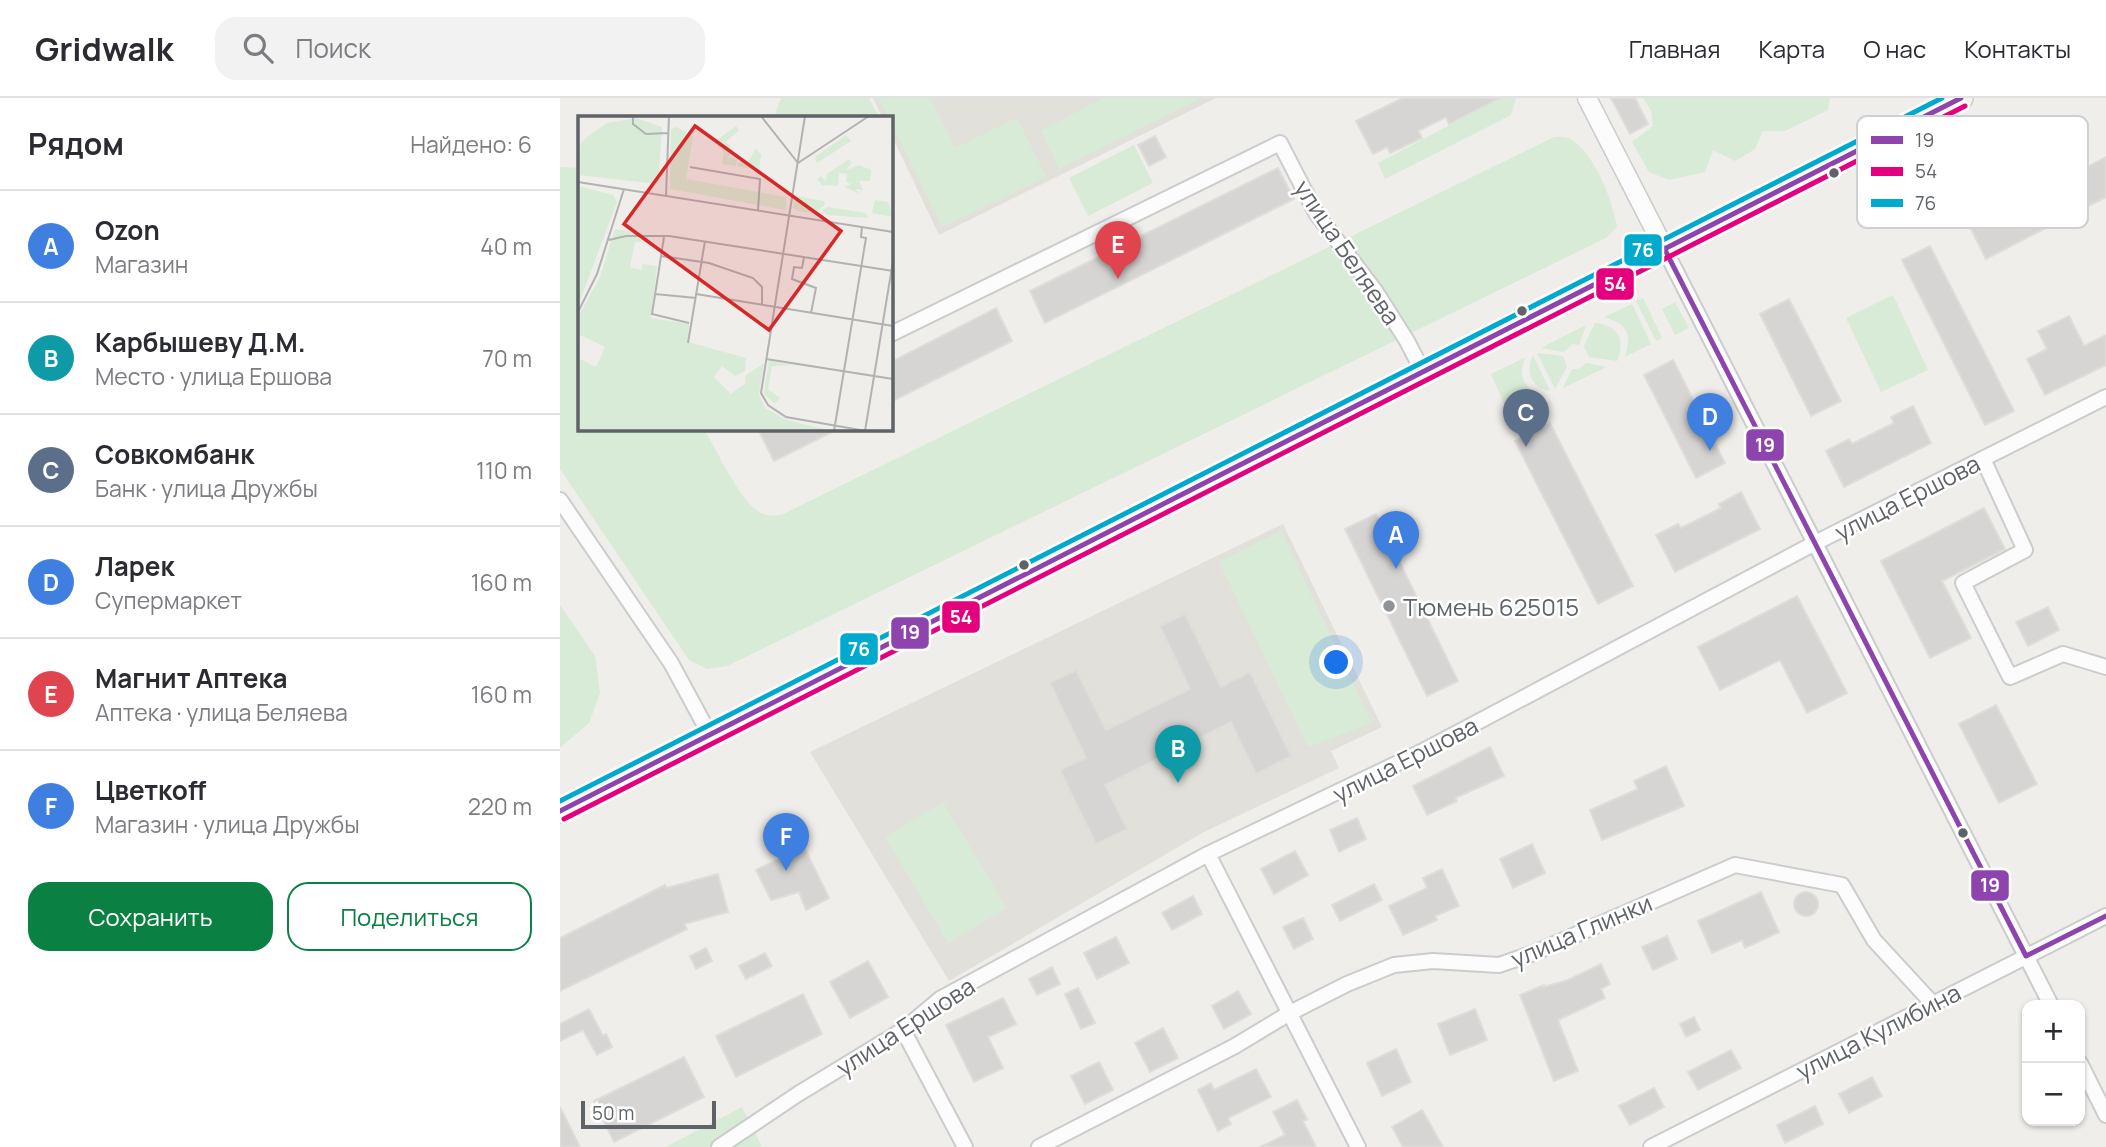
<!DOCTYPE html>
<html lang="ru">
<meta charset="utf-8">
<style>
:root{--surface:#fff;--page:#f2f2f3;--text:#2b2b33;--muted:#7c7c81;--line:#e1e1e2;--accent:#0b8043}
body{margin:0;font-family:Manrope,sans-serif;background:var(--page);color:var(--text)}
.controls{position:absolute;right:21px;bottom:21px;display:grid;overflow:hidden;border-radius:14px;box-shadow:0 2px 5px #0004}
.controls button{width:63px;height:63px;display:grid;place-items:center;padding:0;border:0;border-bottom:2px solid var(--line);background:var(--surface);color:var(--text);font:35px sans-serif}
.scale{position:absolute;left:21px;bottom:18px;width:135px;box-sizing:border-box;padding-left:7px;border:4px solid #5f6368;border-top:0;font-size:19px;line-height:24px;white-space:nowrap;color:#5f6368;-webkit-text-stroke:5px #fff;paint-order:stroke}
.you{position:absolute;left:777px;top:565px;width:24px;height:24px;margin:-18px;border:5px solid #fff;border-radius:50%;background:#1a73e8;box-shadow:0 0 0 10px #1a73e833}
.badge{display:grid;place-items:center;width:46px;height:46px;border-radius:50%;background:var(--accent);color:#fff;font-size:23px;font-weight:700}
.pin{position:absolute;translate:-50% -58px;filter:drop-shadow(0 2px 4px #0008)}
.pin::after{content:'';position:absolute;top:37px;width:24px;height:21px;background:inherit;clip-path:polygon(0 0,100% 0,50% 100%)}
.list{margin:0;padding:0;list-style:none}
h2{display:flex;justify-content:space-between;align-items:center;height:91px;margin:0;padding:0 28px;font-size:30px}
h2 small{font-size:23px;font-weight:400;color:var(--muted)}
.list li{display:grid;grid-template-columns:46px 1fr auto;gap:21px;align-items:center;box-sizing:border-box;height:112px;padding:0 28px;border-top:2px solid var(--line)}
.list b{display:block;font-size:26px;white-space:nowrap}
.list p{margin:0;font-size:23px;white-space:nowrap;color:var(--muted)}
.list em{font-size:23px;font-style:normal;color:var(--muted)}
.actions{display:flex;gap:14px;padding:21px 28px}
.actions a{flex:1;padding:16px 0;border:2px solid var(--accent);border-radius:21px;text-align:center;font-size:24px;color:var(--accent)}
.actions .main{background:var(--accent);color:#fff}
.icon{flex:none;width:38px;height:38px;fill:none;stroke:currentColor;stroke-width:2;stroke-linecap:round;stroke-linejoin:round}
.map{position:relative;flex:none;width:1546px;height:1049px;overflow:hidden}
header{display:flex;align-items:center;gap:42px;box-sizing:border-box;height:98px;padding:0 35px;background:var(--surface);border-bottom:2px solid var(--line)}
header strong{font-size:33px}
nav{display:flex;gap:38px;margin-inline-start:auto;font-size:24px}
.search{width:490px;height:63px;background:var(--page);display:flex;align-items:center;gap:18px;box-sizing:border-box;padding:0 24px;border-radius:21px;color:var(--muted);font-size:26px}
main{display:flex}
aside{flex:1;background:var(--surface)}
.map>svg:first-child{display:block}
.education{fill:#e2e0da}
.green{fill:#d8ebd6}
.building{fill:#d6d5d3;stroke:#deddd9;stroke-width:2}
.lines{fill:none;stroke-linecap:round;stroke-linejoin:round}
.minor-casing{stroke:#cbcccc;stroke-width:18}
.tertiary-casing{stroke:#cbcccc;stroke-width:21}
.primary-casing{stroke:#d7ceb8;stroke-width:26}
.minor{stroke:#fdfcfc;stroke-width:14}
.tertiary{stroke:#fdfcfc;stroke-width:18}
.primary{stroke:#f4f2e9;stroke-width:23}
.bus-1-casing{stroke:#fff;stroke-width:10}
.bus-2-casing{stroke:#fff;stroke-width:10}
.bus-3-casing{stroke:#fff;stroke-width:10}
.bus-1{stroke:#8e44ad;stroke-width:5}
.bus-2{stroke:#e5007d;stroke-width:5}
.bus-3{stroke:#00a9ce;stroke-width:5}
.bus-dot{fill:#5f6368;stroke:#fff;stroke-width:2.5}
.poi-dot{fill:#919496;stroke:#fff;stroke-width:2.5}
.labels{text-anchor:middle;dominant-baseline:central;stroke-width:5;stroke-linejoin:round;paint-order:stroke}
.street-label{font-size:24px;fill:#5f6368;stroke:#fff}
.poi-label{font-size:24px;fill:#5f6368;stroke:#fff;text-anchor:start}
.inset-road{fill:none;stroke:#b1b2b2;stroke-width:2}
.view{fill:#d62828;fill-opacity:0.15;stroke:#d62828;stroke-width:3.5}
.inset-edge{fill:none;stroke:#5f6368;stroke-width:3.5}
.key{fill:#fff;stroke:#cfd0d2;stroke-width:2}
.key-label{font-size:19px;fill:#5f6368}
.line-badge{stroke:#fff;stroke-width:2.5}
.badge-label{font-size:19px;text-anchor:middle;font-weight:bold;fill:#fff}
</style>
<header>
<strong>Gridwalk</strong>
<div class="search"><svg class="icon" aria-label="search" viewBox="0 0 24 24"><circle cx="10" cy="10" r="6"/><path d="M15 15l6 6"/></svg>Поиск</div>
<nav><a>Главная</a><a>Карта</a><a>О нас</a><a>Контакты</a></nav>
</header>
<main>
<aside>
<h2>Рядом<small>Найдено: 6</small></h2>
<ul class="list">
<li><span class="badge" style="background:#3f7fe0">A</span><div><b>Ozon</b><p>Магазин</p></div><em>40 m</em></li>
<li><span class="badge" style="background:#0f9aa8">B</span><div><b>Карбышеву Д.М.</b><p>Место · улица Ершова</p></div><em>70 m</em></li>
<li><span class="badge" style="background:#5c6f8a">C</span><div><b>Совкомбанк</b><p>Банк · улица Дружбы</p></div><em>110 m</em></li>
<li><span class="badge" style="background:#3f7fe0">D</span><div><b>Ларек</b><p>Супермаркет</p></div><em>160 m</em></li>
<li><span class="badge" style="background:#e0444e">E</span><div><b>Магнит Аптека</b><p>Аптека · улица Беляева</p></div><em>160 m</em></li>
<li><span class="badge" style="background:#3f7fe0">F</span><div><b>Цветкоff</b><p>Магазин · улица Дружбы</p></div><em>220 m</em></li>
</ul>
<div class="actions"><a class="main">Сохранить</a><a>Поделиться</a></div>
</aside>
<div class="map">
<svg width="1546" height="1049" viewBox="0 0 1546 1049">
<rect width="100%" height="100%" fill="#efeeea"/>
<g class="education">
<polygon points="313,0 656,0 379,137 331,36 331,19 322,19"/>
<polygon points="723,426 822,629 771,653 779,670 642,735 389,883 250,654"/>
</g>
<g class="green">
<polygon points="221,0 309,0 319,19 214,19"/>
<polygon points="318,0 370,0 395,50 457,20 486,79 382,129 331,25 331,19 328,19"/>
<polygon points="543,0 642,0 499,71 481,33"/>
<polygon points="941,0 956,0 951,17 825,81 818,65"/>
<polygon points="1083,0 1270,0 1268,12 1225,33 1203,33 1195,51 1175,63 1153,52 1145,74 1109,82 1089,74 1072,44 1093,28 1091,12"/>
<path d="M 994,39 C 999,39 1006,38 1010,41 C 1034,54 1053,103 1057,129 L 1046,140 L 167,568 L 147,571 L 129,562 L 0,371 L 0,69 L 19,70 L 19,331 L 144,331 C 156,351 178,398 195,411 C 203,418 211,418 221,417 Z"/>
<polygon points="574,47 593,85 528,118 509,80"/>
<polygon points="1333,197 1368,272 1321,294 1286,220"/>
<polygon points="1083,200 1102,240 1096,243 1076,203"/>
<polygon points="1115,204 1129,230 1115,237 1102,211"/>
<path d="M 1072,206 L 1091,246 L 1065,259 C 1072,235 1068,226 1044,219 Z"/>
<path d="M 1035,225 C 1058,227 1066,242 1057,263 L 1029,259 L 1024,248 Z"/>
<polygon points="1026,227 1019,247 1013,246 1004,254 981,250"/>
<polygon points="977,255 1003,258 1007,269 995,291"/>
<path d="M 973,257 L 990,293 C 971,290 965,274 973,257 Z"/>
<path d="M 966,259 C 956,278 965,291 984,299 L 949,316 L 931,276 Z"/>
<polygon points="1027,265 1047,269 1003,290 1012,271 1018,271"/>
<polygon points="721,433 812,625 748,649 659,464"/>
<polygon points="0,507 35,558 40,595 29,625 0,650"/>
<polygon points="383,704 447,810 388,845 325,739"/>
<polygon points="182,1009 202,1049 106,1049"/>
</g>
<g class="building">
<polygon points="843,0 940,0 889,26 886,19 858,33 862,40 830,55 827,49 813,56 796,23"/>
<polygon points="1051,0 1075,0 1088,26 1070,36"/>
<polygon points="595,38 606,59 589,68 578,47"/>
<polygon points="1546,59 1546,99 1426,161 1410,129"/>
<polygon points="718,70 734,101 485,225 470,193"/>
<polygon points="1370,148 1454,313 1425,327 1342,162"/>
<polygon points="1229,201 1281,303 1251,318 1200,216"/>
<polygon points="436,210 452,243 331,304 331,264"/>
<polygon points="1509,218 1524,248 1546,237 1546,267 1485,297 1467,261 1487,251 1478,233"/>
<polygon points="1113,262 1165,365 1136,380 1084,277"/>
<polygon points="1353,308 1371,345 1284,389 1266,353 1289,341 1292,346 1334,325 1331,319"/>
<polygon points="990,325 1073,488 1038,506 955,343"/>
<polygon points="198,331 278,331 214,363"/>
<polygon points="1181,394 1200,431 1115,474 1096,437 1118,426 1121,430 1161,410 1159,406"/>
<polygon points="1424,410 1445,451 1382,483 1411,540 1370,560 1321,463"/>
<polygon points="816,416 898,583 867,598 785,431"/>
<polygon points="1237,498 1287,595 1247,615 1220,562 1160,592 1138,549"/>
<polygon points="1488,509 1499,532 1468,548 1456,524"/>
<polygon points="625,516 661,589 690,574 731,658 696,676 671,624 545,687 567,731 536,746 500,672 526,660 490,585 516,572 546,632 630,591 600,528"/>
<polygon points="1436,607 1477,686 1439,705 1399,626"/>
<polygon points="930,649 944,678 895,700 897,703 867,717 853,688"/>
<polygon points="1106,668 1124,708 1042,742 1030,712 1078,691 1074,683"/>
<polygon points="797,720 806,741 779,754 770,732"/>
<polygon points="972,746 985,775 953,790 940,761"/>
<polygon points="244,749 269,800 246,812 239,794 211,802 196,772"/>
<polygon points="735,753 748,777 714,796 701,771"/>
<polygon points="882,771 899,808 875,818 877,822 843,837 829,808 867,790 863,780"/>
<polygon points="158,776 168,814 124,826 127,831 0,893 0,840 105,787 106,790"/>
<polygon points="814,786 822,802 780,823 772,807"/>
<polygon points="1201,794 1219,834 1185,850 1182,842 1152,855 1138,823"/>
<circle cx="1246" cy="806" r="12"/>
<polygon points="633,798 642,816 612,832 602,815"/>
<polygon points="743,820 753,841 734,851 723,829"/>
<polygon points="1107,838 1117,861 1093,872 1082,849"/>
<polygon points="556,839 569,865 537,881 524,855"/>
<polygon points="146,850 152,863 136,871 130,858"/>
<polygon points="205,855 212,868 186,881 179,868"/>
<polygon points="308,863 328,899 290,920 270,884"/>
<polygon points="1041,866 1050,886 1041,891 1045,900 998,922 1018,973 994,983 960,897 984,887 984,889 1008,882"/>
<polygon points="492,869 500,886 477,897 469,881"/>
<polygon points="518,890 535,925 521,931 505,896"/>
<polygon points="678,893 691,916 664,931 652,908"/>
<polygon points="243,896 262,936 176,979 156,938"/>
<polygon points="443,900 456,926 428,939 443,970 414,984 386,927"/>
<polygon points="29,911 43,938 46,936 52,949 37,957 23,932 0,943 0,926"/>
<polygon points="915,911 927,942 890,957 878,926"/>
<polygon points="1134,919 1140,932 1126,939 1120,926"/>
<polygon points="603,930 618,960 590,974 575,945"/>
<polygon points="836,951 851,984 822,998 807,965"/>
<polygon points="1171,952 1181,970 1138,992 1128,974"/>
<polygon points="124,959 144,999 54,1044 34,1003"/>
<polygon points="539,964 553,992 525,1006 511,978"/>
<polygon points="696,971 711,999 668,1020 671,1026 658,1033 638,992 651,985 654,992"/>
<polygon points="1312,979 1322,998 1289,1015 1279,996"/>
<polygon points="1094,990 1104,1009 1070,1027 1059,1008"/>
<polygon points="737,1002 747,1021 743,1023 756,1049 700,1049 725,1037 713,1014"/>
<polygon points="1255,1008 1263,1026 1225,1045 1217,1027"/>
<polygon points="0,1009 20,1049 0,1049"/>
<polygon points="862,1012 883,1049 843,1049 832,1029"/>
</g>
<g class="lines">
<g class="minor-casing">
<g id="minor">
<polyline points="1104,150 1491,907"/>
<polyline points="331,236 720,45 756,115 816,194 847,243 863,274"/>
<polyline points="1423,361 1465,452 1403,485 1450,579 1503,556 1546,569"/>
<polyline points="0,402 111,565 150,637"/>
<polyline points="648,756 798,1049"/>
<polyline points="343,932 405,1049"/>
<polyline points="1520,965 1546,1017"/>
<polyline points="159,1049 238,996 343,932 380,901 648,756 865,652 1255,445 1546,299"/>
<polyline points="479,1049 675,948 728,916 787,886 834,867 873,863 939,867 974,855 1175,767 1282,787 1314,842 1373,906"/>
<polyline points="1091,1049 1546,818"/>
</g>
</g>
<g class="tertiary-casing">
<polyline id="tertiary" points="1027,0 1104,150"/>
</g>
<g class="primary-casing">
<polyline id="primary" points="0,713 1401,0"/>
</g>
<use href="#minor" class="minor"/>
<use href="#tertiary" class="tertiary"/>
<use href="#primary" class="primary"/>
<g class="bus-1-casing">
<g id="bus-1">
<polyline points="1104,150 1466,858 1546,818"/>
<polyline points="0,713 1401,0"/>
</g>
</g>
<g class="bus-2-casing">
<polyline id="bus-2" points="4,721 1405,8"/>
</g>
<g class="bus-3-casing">
<polyline id="bus-3" points="0,703 1382,0"/>
</g>
<use href="#bus-1" class="bus-1"/>
<use href="#bus-2" class="bus-2"/>
<use href="#bus-3" class="bus-3"/>
</g>
<g class="bus-dot">
<circle cx="1274" cy="75" r="6"/>
<circle cx="962" cy="213" r="6"/>
<circle cx="464" cy="467" r="6"/>
<circle cx="1403" cy="735" r="6"/>
</g>
<circle class="poi-dot" cx="829" cy="508" r="7"/>
<g class="labels">
<g class="street-label">
<text transform="translate(788 154) rotate(56)">улица Беляева</text>
<text transform="translate(1347 399) rotate(-27)">улица Ершова</text>
<text transform="translate(845 661) rotate(-27)">улица Ершова</text>
<text transform="translate(1021 832) rotate(-23)">улица Глинки</text>
<text transform="translate(345 928) rotate(-33)">улица Ершова</text>
<text transform="translate(1318 933) rotate(-27)">улица Кулибина</text>
</g>
<g class="poi-label">
<text x="843" y="508">Тюмень 625015</text>
</g>
</g>
<g transform="translate(18 18)">
<rect width="315" height="315" fill="#efeeea"/>
<path d="M 58,2 L 84,11 L 80,68 L 0,59 L 0,30 L 9,21 L 29,7 ZM 158,10 L 161,14 L 147,27 L 153,29 L 151,41 L 159,43 L 158,50 L 144,48 L 146,36 L 136,26 ZM 98,11 L 115,20 L 108,63 L 208,81 L 208,94 L 92,73 L 93,13 ZM 268,19 L 273,25 L 239,47 L 237,41 ZM 178,32 L 183,39 L 181,54 L 159,50 L 160,46 L 170,47 ZM 271,43 L 274,47 L 268,54 L 281,49 L 293,54 L 292,65 L 281,65 L 285,74 L 277,73 L 282,78 L 267,71 L 273,68 L 268,66 L 269,58 L 261,57 L 260,70 L 244,69 L 239,63 L 243,60 L 248,65 L 249,58 ZM 0,70 L 35,79 L 39,86 L 0,190 ZM 218,80 L 246,85 L 247,89 L 236,97 L 220,95 L 215,91 ZM 297,84 L 310,86 L 315,101 L 294,97 ZM 250,91 L 287,97 L 290,102 L 249,99 L 244,94 ZM 37,113 L 65,117 L 64,126 L 57,126 L 52,151 L 63,154 L 65,148 L 79,150 L 73,202 L 111,208 L 110,226 L 168,242 L 167,255 L 157,260 L 144,250 L 136,261 L 153,278 L 168,267 L 167,260 L 186,247 L 181,278 L 187,292 L 208,304 L 255,315 L 0,315 L 0,242 L 18,251 L 27,231 L 0,218 L 0,201 L 22,161 ZM 191,245 L 215,249 L 194,250 L 190,273 L 202,282 L 197,288 L 186,278 Z" fill="#d8ebd6"/>
<path class="inset-road" d="M 55,0 L 55,8 L 68,18 L 90,17M 183,0 L 220,47M 227,0 L 183,277 L 190,289 L 208,301 L 288,315M 220,47 L 291,0M 112,51 L 182,63 L 180,95M 0,66 L 315,116M 88,80 L 91,0M 86,121 L 74,198 L 111,207M 31,124 L 48,120 L 91,120 L 315,155M 83,140 L 131,147 L 175,162 L 184,171 L 184,189M 226,141 L 224,152 L 216,151 L 214,163 L 238,172 L 233,197M 77,178 L 118,182M 118,178 L 315,210M 0,196 L 19,158 L 46,73M 110,227 L 127,125M 188,243 L 315,263M 256,315 L 288,122 L 283,121 L 284,111M 287,315 L 315,145"/>
<path class="view" d="M 117,10 L 263,115 L 191,214 L 46,108 Z"/>
<rect width="315" height="315" class="inset-edge"/>
</g>
<rect x="1297" y="18" width="231" height="112" rx="10" class="key"/>
<rect x="1311" y="38" width="32" height="8" fill="#8e44ad"/>
<rect x="1311" y="69" width="32" height="9" fill="#e5007d"/>
<rect x="1311" y="101" width="32" height="8" fill="#00a9ce"/>
<g class="key-label">
<text x="1355" y="49">19</text>
<text x="1355" y="80">54</text>
<text x="1355" y="112">76</text>
</g>
<g class="line-badge">
<rect x="1063" y="135" width="40" height="34" rx="7" fill="#00a9ce"/>
<rect x="1035" y="169" width="40" height="34" rx="7" fill="#e5007d"/>
<rect x="1185" y="330" width="40" height="34" rx="7" fill="#8e44ad"/>
<rect x="381" y="502" width="40" height="34" rx="7" fill="#e5007d"/>
<rect x="330" y="518" width="40" height="34" rx="7" fill="#8e44ad"/>
<rect x="279" y="534" width="40" height="34" rx="7" fill="#00a9ce"/>
<rect x="1410" y="771" width="40" height="33" rx="7" fill="#8e44ad"/>
</g>
<g class="badge-label">
<text x="1083" y="159">76</text>
<text x="1055" y="193">54</text>
<text x="1205" y="354">19</text>
<text x="401" y="526">54</text>
<text x="350" y="541">19</text>
<text x="299" y="558">76</text>
<text x="1430" y="794">19</text>
</g>
</svg>
<div class="controls">
<button>+</button>
<button>−</button>
</div>
<div class="scale">50 m</div>
<div class="you"></div>
<div class="pin badge" style="left:836px;top:471px;background:#3f7fe0">A</div>
<div class="pin badge" style="left:618px;top:685px;background:#0f9aa8">B</div>
<div class="pin badge" style="left:966px;top:349px;background:#5c6f8a">C</div>
<div class="pin badge" style="left:1150px;top:353px;background:#3f7fe0">D</div>
<div class="pin badge" style="left:558px;top:181px;background:#e0444e">E</div>
<div class="pin badge" style="left:226px;top:773px;background:#3f7fe0">F</div>
</div>
</main>
